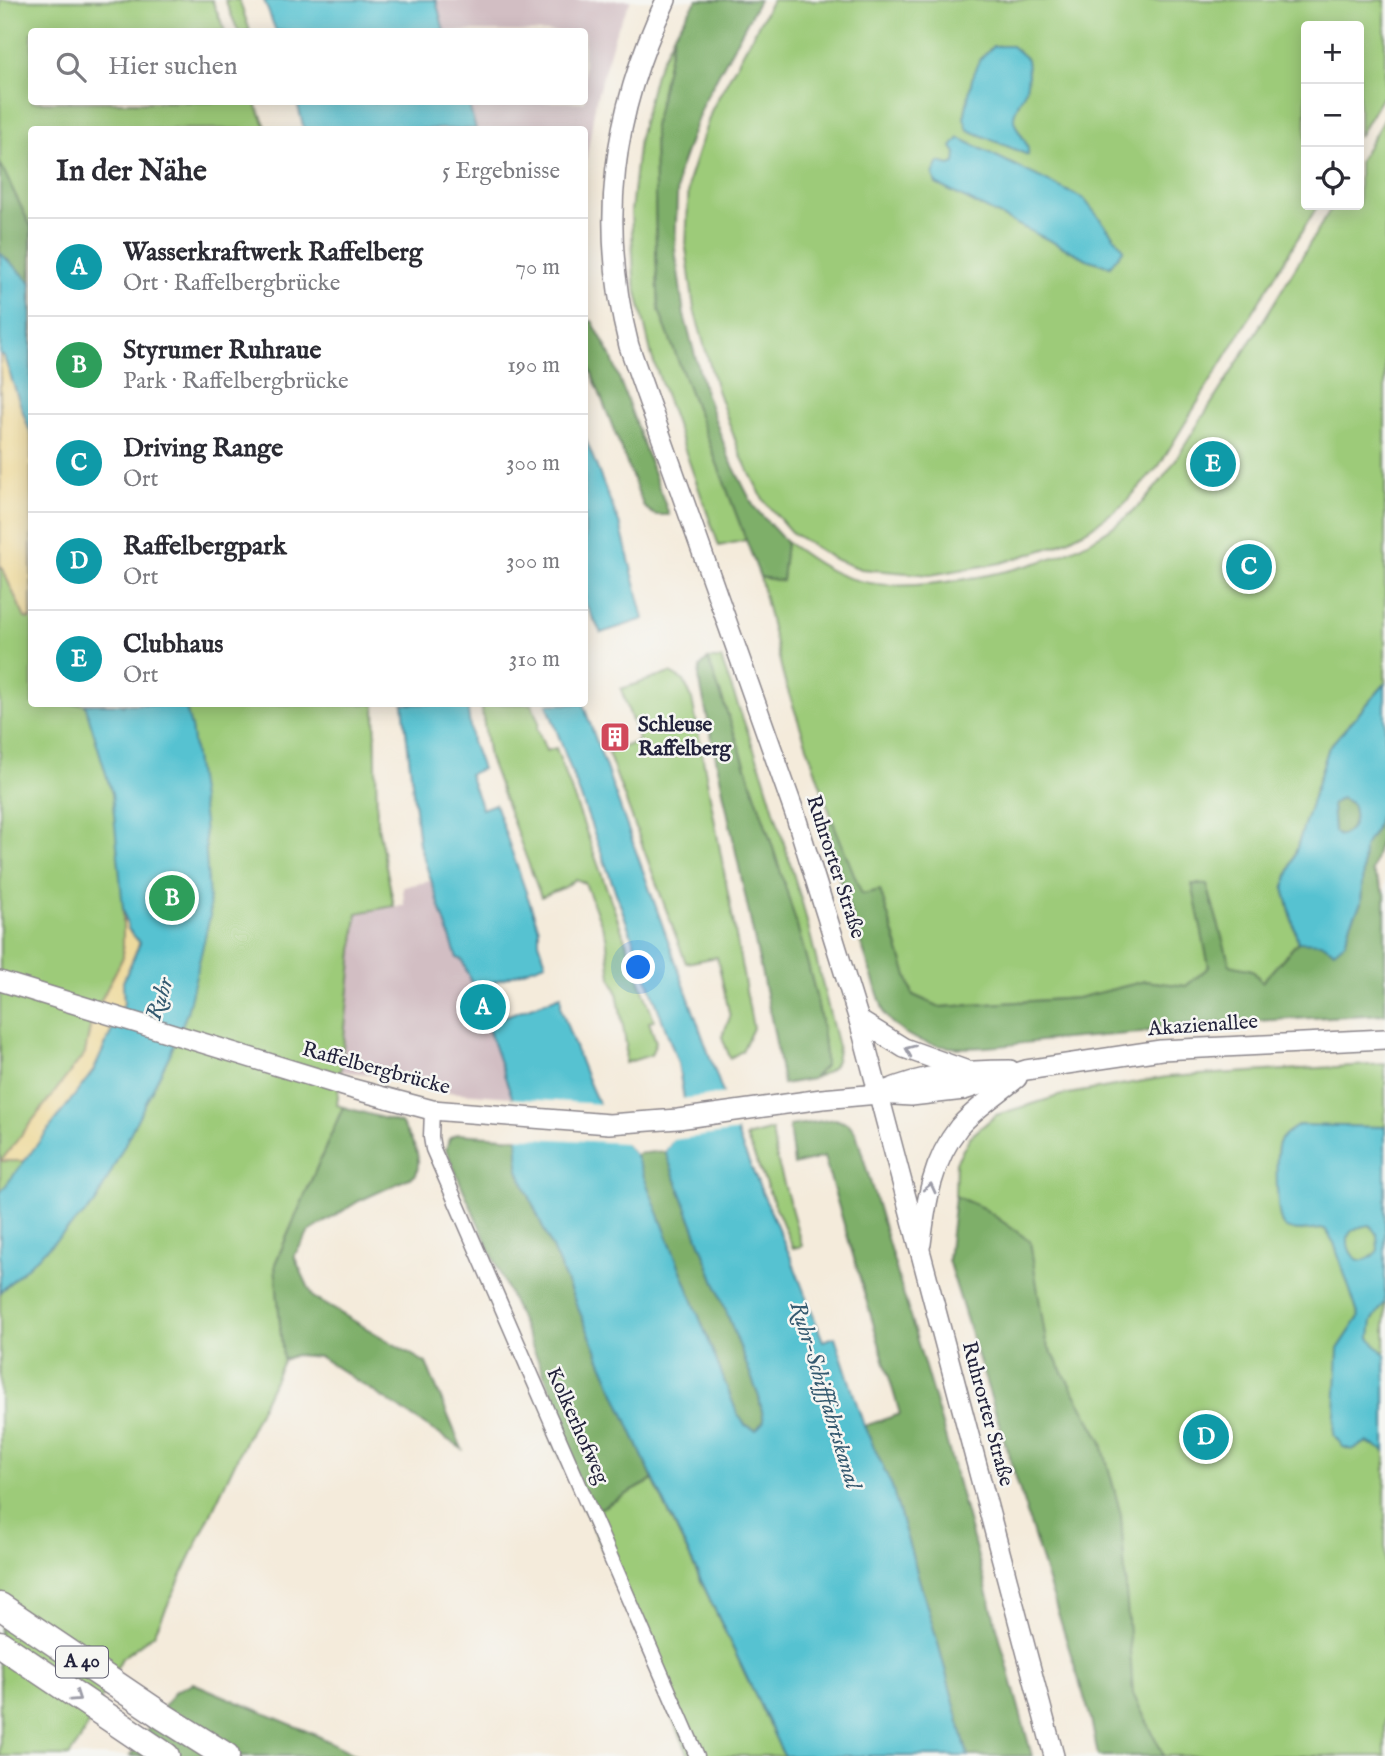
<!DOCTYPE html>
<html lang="de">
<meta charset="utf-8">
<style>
:root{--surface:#fff;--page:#f7f7f7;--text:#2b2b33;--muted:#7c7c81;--line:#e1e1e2;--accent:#d93025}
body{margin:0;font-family:"IM FELL English",serif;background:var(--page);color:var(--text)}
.controls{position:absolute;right:21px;top:21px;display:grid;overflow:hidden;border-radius:7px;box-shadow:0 4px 18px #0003}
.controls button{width:63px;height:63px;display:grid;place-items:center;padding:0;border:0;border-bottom:2px solid var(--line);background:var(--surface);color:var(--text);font:35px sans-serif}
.you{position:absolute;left:639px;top:968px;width:24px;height:24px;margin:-18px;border:5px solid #fff;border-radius:50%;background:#1a73e8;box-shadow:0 0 0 10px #1a73e833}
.badge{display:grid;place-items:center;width:46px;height:46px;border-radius:50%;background:var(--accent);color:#fff;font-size:23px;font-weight:700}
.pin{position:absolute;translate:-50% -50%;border:4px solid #fff;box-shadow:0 2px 7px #0006}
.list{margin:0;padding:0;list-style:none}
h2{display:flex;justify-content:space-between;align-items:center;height:91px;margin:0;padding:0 28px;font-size:30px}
h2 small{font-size:23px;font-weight:400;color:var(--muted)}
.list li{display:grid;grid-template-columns:46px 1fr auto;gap:21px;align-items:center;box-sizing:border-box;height:98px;padding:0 28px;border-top:2px solid var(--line)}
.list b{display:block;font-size:26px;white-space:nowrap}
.list p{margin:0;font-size:23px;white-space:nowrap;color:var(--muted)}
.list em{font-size:23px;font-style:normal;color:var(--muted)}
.icon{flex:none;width:38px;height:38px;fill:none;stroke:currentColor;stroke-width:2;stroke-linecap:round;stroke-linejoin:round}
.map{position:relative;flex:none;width:1385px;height:1756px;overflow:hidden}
.search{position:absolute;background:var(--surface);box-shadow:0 4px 18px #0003;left:28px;top:28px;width:560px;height:77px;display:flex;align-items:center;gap:18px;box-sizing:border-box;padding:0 24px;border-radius:7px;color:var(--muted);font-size:26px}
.panel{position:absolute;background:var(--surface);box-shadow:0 4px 18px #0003;left:28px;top:126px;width:560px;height:581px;border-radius:7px}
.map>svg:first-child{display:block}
.industrial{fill:#d2bec3}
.green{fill:#9dcb79;stroke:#60765a;stroke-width:2}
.forest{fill:#7eaf69;stroke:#506852;stroke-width:2}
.sand{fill:#eeda9e;stroke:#887e6c;stroke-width:2}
.water{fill:#57c2d1;stroke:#3c7286;stroke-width:2;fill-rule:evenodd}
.pier{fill:#f4ebdb}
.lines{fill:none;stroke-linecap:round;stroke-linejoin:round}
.street-casing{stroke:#8b868b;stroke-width:17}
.secondary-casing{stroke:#8b868b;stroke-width:22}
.highway-casing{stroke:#8b868b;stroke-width:29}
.street{stroke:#fff;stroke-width:14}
.secondary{stroke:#fff;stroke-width:19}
.highway{stroke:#fff;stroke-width:26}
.oneway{stroke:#9c9ca7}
.labels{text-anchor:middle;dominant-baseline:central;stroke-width:5;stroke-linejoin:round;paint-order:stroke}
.shield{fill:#f6f6f2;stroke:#626272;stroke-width:2}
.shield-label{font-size:19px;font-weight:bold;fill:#22223b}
.poi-label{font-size:21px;font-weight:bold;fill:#22223b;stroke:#f6f6f2;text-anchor:start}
.street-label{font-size:21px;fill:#22223b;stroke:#f6f6f2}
.water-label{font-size:23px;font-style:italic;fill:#355a70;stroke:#f6f6f2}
</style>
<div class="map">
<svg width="1385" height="1756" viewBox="0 0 1385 1756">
<rect width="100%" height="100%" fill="#f6f6f2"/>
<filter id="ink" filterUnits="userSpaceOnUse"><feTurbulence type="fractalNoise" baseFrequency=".0143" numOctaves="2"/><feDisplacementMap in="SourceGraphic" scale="14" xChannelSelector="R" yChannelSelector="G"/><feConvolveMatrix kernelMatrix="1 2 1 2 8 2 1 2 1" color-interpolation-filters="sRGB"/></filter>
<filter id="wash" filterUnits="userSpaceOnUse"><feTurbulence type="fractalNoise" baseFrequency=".00686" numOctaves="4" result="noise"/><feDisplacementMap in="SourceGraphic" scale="28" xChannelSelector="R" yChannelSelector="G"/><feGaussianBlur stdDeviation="1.57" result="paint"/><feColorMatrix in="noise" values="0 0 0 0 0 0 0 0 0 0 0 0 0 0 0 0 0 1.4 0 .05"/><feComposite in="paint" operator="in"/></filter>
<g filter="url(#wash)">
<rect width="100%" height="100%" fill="#f4ebdb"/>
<g class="industrial">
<polygon points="436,0 631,0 616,31 596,99 585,167 584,130 476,129 468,102 584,102 584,32 444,31"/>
<polygon points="430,881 457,957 462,960 474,989 512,1097 421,1090 369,1074 340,1071 357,913 404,905 403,887"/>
</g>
<g class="green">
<polygon points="0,0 212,0 225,31 32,32 32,102 255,102 267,129 32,130 32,704 375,704 377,822 394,906 357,913 337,1105 343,1107 275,1264 283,1361 154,1634 122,1658 79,1742 69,1756 0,1756"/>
<polygon points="225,0 239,0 250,31 238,31"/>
<polygon points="772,0 1385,0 1385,92 1359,136 1359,26 1306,26 1306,205 1318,205 1159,466 1124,504 1089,529 1058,545 1001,563 930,575 861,569 834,559 791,532 764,501 741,456 717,390 694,309 686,248 689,179 712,109"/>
<polygon points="674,34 654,127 656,253 659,310 746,540 719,546 652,357 634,279 631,211 639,138 655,74"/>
<path d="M 1385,117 L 1385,684 L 1329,747 L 1284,888 L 1298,942 L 1262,982 L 1252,970 L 1230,966 L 1207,885 L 1193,884 L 1209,967 L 1186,986 L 1146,981 L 1078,998 L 940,1007 L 913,995 L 880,891 L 862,895 L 833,822 L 784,679 L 760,577 L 782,580 L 786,542 C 799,550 812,561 826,568 C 870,593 925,586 972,578 C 1030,568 1087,551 1132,512 C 1162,486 1181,451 1202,418 C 1248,348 1290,276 1333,205 L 1359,205 L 1359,161 Z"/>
<path d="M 708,659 L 721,659 L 763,774 L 803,906 L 838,1047 C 837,1069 831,1070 812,1079 L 825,1066 C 825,1016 808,966 795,919 C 769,831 739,745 708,659 Z"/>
<polygon points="670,673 684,681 692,699 753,1028 742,1051 730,1058 722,1037 730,1017 717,957 686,963 608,753 639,741 621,689"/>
<polygon points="481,704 532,704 539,723 537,728 546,751 556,748 654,1020 649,1022 656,1042 651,1055 625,1063 626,1044 617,992 611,978 606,936 585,883 576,879 565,887 541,897 489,758"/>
<polygon points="1385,1064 1385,1756 1117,1756 955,1196 956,1162 970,1137 996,1115 1062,1095 1167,1077"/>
<polygon points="772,1130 776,1156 802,1246 793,1248 746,1137"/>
<polygon points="653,1480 784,1756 689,1756 588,1515"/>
</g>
<g class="forest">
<polygon points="697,0 759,0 703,103 678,174 675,249 684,315 705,392 729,458 754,507 786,542 782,581 760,577 659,310 656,253 654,127 674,34"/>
<polygon points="0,163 31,227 31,282 0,253"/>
<polygon points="592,321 611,356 669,515 655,515 644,507 585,356 585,322"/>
<path d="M 708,659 C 739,745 769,831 795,919 C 808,966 825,1016 825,1066 L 812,1079 L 783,1084 L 774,1032 L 699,678 L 700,667 Z"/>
<path d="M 1341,798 L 1352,804 C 1357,817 1354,832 1339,836 L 1334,832 L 1332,804 Z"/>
<path d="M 1385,798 L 1385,823 L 1372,871 L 1385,894 L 1385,1014 L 1163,1026 L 1142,1033 C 1111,1035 1080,1038 1050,1040 C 998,1045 922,1064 885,1015 L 820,821 L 833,822 L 862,894 L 880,890 L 913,995 L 940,1007 L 1078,998 L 1146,981 L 1186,986 L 1209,967 L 1192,884 L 1207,885 L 1230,965 L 1252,970 L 1262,982 L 1298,942 L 1345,942 L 1351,923 L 1361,903 L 1364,847 L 1375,830 Z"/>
<path d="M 343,1107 L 401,1123 C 412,1142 423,1153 416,1175 L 359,1201 L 309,1232 L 294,1256 L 313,1297 L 426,1363 L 462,1449 L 320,1357 L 295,1355 L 283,1360 L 275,1264 Z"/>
<polygon points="835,1119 849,1124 856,1133 942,1425 1032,1756 968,1756 939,1647 891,1484 864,1426 900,1414 824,1157 794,1165 789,1126"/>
<polygon points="457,1134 518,1138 518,1170 653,1480 588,1515 547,1429 565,1421 446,1150 449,1139"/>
<polygon points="665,1151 759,1397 764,1421 756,1430 745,1425 737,1413 635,1154"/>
<polygon points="955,1196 983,1208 1030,1241 1046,1342 1101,1440 1121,1515 1133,1694 1164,1756 1098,1756 1091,1719 948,1260"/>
<polygon points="193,1683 316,1735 358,1756 130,1756 175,1691"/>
</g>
<g class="sand">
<polygon points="0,354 4,357 31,435 31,619 25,618 0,564"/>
<polygon points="123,908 128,929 140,942 123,982 124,1004 94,1070 26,1161 1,1161 85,1053 92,1018 123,957"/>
</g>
<g class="water">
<polygon points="264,0 436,0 444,31 276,31"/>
<path d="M 993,46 L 1012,46 L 1027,59 C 1028,69 1029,78 1026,88 C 1023,98 1013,109 1014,119 C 1016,133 1030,141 1028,155 L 968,130 L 964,118 L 972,79 L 980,59 Z"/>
<polygon points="297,102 468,102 476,129 304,129"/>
<polygon points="959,138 1084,199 1124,249 1110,266 1089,260 936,184 933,174 939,162 950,165 955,163 956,153 952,147"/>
<polygon points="0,253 31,282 31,435 4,357 0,354"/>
<polygon points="584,435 621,528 644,619 601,633 585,603"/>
<path d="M 1385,684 L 1385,798 L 1375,830 L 1364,847 L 1361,903 L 1351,923 L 1345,942 L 1334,951 L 1321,943 L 1298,942 L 1284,888 L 1329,747 ZM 1342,798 L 1352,804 C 1357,817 1355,832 1339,836 L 1334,832 L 1332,804 Z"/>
<polygon points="85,704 120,704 123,706 123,704 185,704 191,727 204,822 210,916 187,1013 170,1054 95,1204 0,1292 0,1193 94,1070 124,1004 123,982 140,943 128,929 123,908 112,794"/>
<polygon points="403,704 467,704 472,742 482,769 469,774 482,809 495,804 539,929 539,942 546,963 474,989 462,960 457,958 419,844"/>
<path d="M 547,704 L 583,704 L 743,1149 L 791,1258 L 823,1341 L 835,1337 L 864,1426 L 891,1484 L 939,1647 L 968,1756 L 784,1756 L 641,1453 L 518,1170 L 518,1138 L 512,1097 L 486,1023 L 561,996 L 561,1009 C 580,1059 595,1115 635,1154 L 737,1413 L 745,1425 L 756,1430 L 764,1421 L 759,1397 L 665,1151 L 672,1140 L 684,1099 L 678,1063 Z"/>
<path d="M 1299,1125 L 1385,1127 L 1385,1302 L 1372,1321 L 1370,1338 L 1385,1355 L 1385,1451 L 1367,1442 L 1352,1450 L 1343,1447 L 1334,1435 L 1338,1349 L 1359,1317 L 1334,1243 L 1325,1229 C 1313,1229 1291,1235 1283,1225 C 1276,1217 1275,1152 1279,1143 C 1283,1134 1292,1130 1299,1125 ZM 1370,1225 L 1377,1235 L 1378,1250 C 1356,1279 1339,1239 1353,1230 C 1357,1227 1365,1226 1370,1225 Z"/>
</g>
<g class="pier">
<polygon points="726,1093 740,1131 673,1140 665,1151 662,1151 669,1138 681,1099"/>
<polygon points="508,1098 602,1104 627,1141 638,1153 635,1154 624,1143 514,1137"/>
</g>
</g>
<g filter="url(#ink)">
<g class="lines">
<g class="street-casing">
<polyline id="street" points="432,1110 431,1137 433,1149 697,1756"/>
</g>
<g class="secondary-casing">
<g id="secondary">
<path d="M 666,0 C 612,113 598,224 629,346 L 795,814 L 859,1020 L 1054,1756"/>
<polyline points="0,981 353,1089 432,1110 609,1124 678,1119 822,1099 878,1094 911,1096 964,1090 1026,1070 1161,1050 1385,1039"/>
<polyline points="859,1020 904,1048 965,1070"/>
<path d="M 882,1092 C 924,1074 965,1070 1010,1070"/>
<path d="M 921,1244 C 926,1202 932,1161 959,1127 C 973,1110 999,1093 1017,1078"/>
</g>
</g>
<g class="highway-casing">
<g id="highway">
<polyline points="0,1606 164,1717 226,1756"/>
<polyline points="0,1644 166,1756"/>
</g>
</g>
<use href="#street" class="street"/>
<use href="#secondary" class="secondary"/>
<use href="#highway" class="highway"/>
</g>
<defs><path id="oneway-chevron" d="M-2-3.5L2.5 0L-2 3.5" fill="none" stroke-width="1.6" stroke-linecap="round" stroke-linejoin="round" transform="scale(1.75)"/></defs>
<g class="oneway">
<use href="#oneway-chevron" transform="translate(910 1050) rotate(-157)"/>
<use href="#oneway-chevron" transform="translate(930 1188) rotate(-77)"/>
<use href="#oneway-chevron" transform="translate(76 1697) rotate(34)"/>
</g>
</g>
<defs>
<g id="building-square" transform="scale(1.575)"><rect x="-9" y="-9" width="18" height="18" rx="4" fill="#d1495b" stroke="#f6f6f2"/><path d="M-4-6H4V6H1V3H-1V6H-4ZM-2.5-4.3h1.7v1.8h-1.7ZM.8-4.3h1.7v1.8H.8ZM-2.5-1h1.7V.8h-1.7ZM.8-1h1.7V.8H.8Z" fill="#fff"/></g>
</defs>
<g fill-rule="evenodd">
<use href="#building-square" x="615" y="737"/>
</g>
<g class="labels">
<rect class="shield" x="56" y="1646.5" width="52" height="31" rx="5"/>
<g class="shield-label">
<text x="82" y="1662">A 40</text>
</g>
<g class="poi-label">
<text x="638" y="725">Schleuse<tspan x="638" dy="24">Raffelberg</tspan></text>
</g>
<g class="street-label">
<text transform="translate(835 867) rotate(72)">Ruhrorter Straße</text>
<text transform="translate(1203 1026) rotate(-4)">Akazienallee</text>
<text transform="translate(376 1069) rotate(15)">Raffelbergbrücke</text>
<text transform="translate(987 1414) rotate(75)">Ruhrorter Straße</text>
<text transform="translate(577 1426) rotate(66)">Kolkerhofweg</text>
</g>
<g class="water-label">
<text transform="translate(160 999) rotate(-72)">Ruhr</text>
<text transform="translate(825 1395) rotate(73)">Ruhr-Schifffahrtskanal</text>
</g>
</g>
</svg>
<div class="controls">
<button>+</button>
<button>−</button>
<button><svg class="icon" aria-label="locate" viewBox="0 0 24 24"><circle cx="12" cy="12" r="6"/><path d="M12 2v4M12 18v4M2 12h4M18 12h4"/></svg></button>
</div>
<div class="you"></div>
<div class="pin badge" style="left:483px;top:1007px;background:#0f9aa8">A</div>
<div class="pin badge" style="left:172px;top:898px;background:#2e9e5b">B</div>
<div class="pin badge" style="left:1249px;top:567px;background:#0f9aa8">C</div>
<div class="pin badge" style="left:1206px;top:1437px;background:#0f9aa8">D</div>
<div class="pin badge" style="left:1213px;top:464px;background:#0f9aa8">E</div>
<div class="search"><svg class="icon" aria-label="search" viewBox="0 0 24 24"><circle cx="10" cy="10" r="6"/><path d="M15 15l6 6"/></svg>Hier suchen</div>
<section class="panel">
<h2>In der Nähe<small>5 Ergebnisse</small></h2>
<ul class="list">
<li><span class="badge" style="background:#0f9aa8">A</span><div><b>Wasserkraftwerk Raffelberg</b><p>Ort · Raffelbergbrücke</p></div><em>70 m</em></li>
<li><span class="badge" style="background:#2e9e5b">B</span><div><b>Styrumer Ruhraue</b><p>Park · Raffelbergbrücke</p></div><em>190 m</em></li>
<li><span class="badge" style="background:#0f9aa8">C</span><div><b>Driving Range</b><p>Ort</p></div><em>300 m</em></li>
<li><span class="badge" style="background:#0f9aa8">D</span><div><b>Raffelbergpark</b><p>Ort</p></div><em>300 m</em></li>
<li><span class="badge" style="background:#0f9aa8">E</span><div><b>Clubhaus</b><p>Ort</p></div><em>310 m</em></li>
</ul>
</section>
</div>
